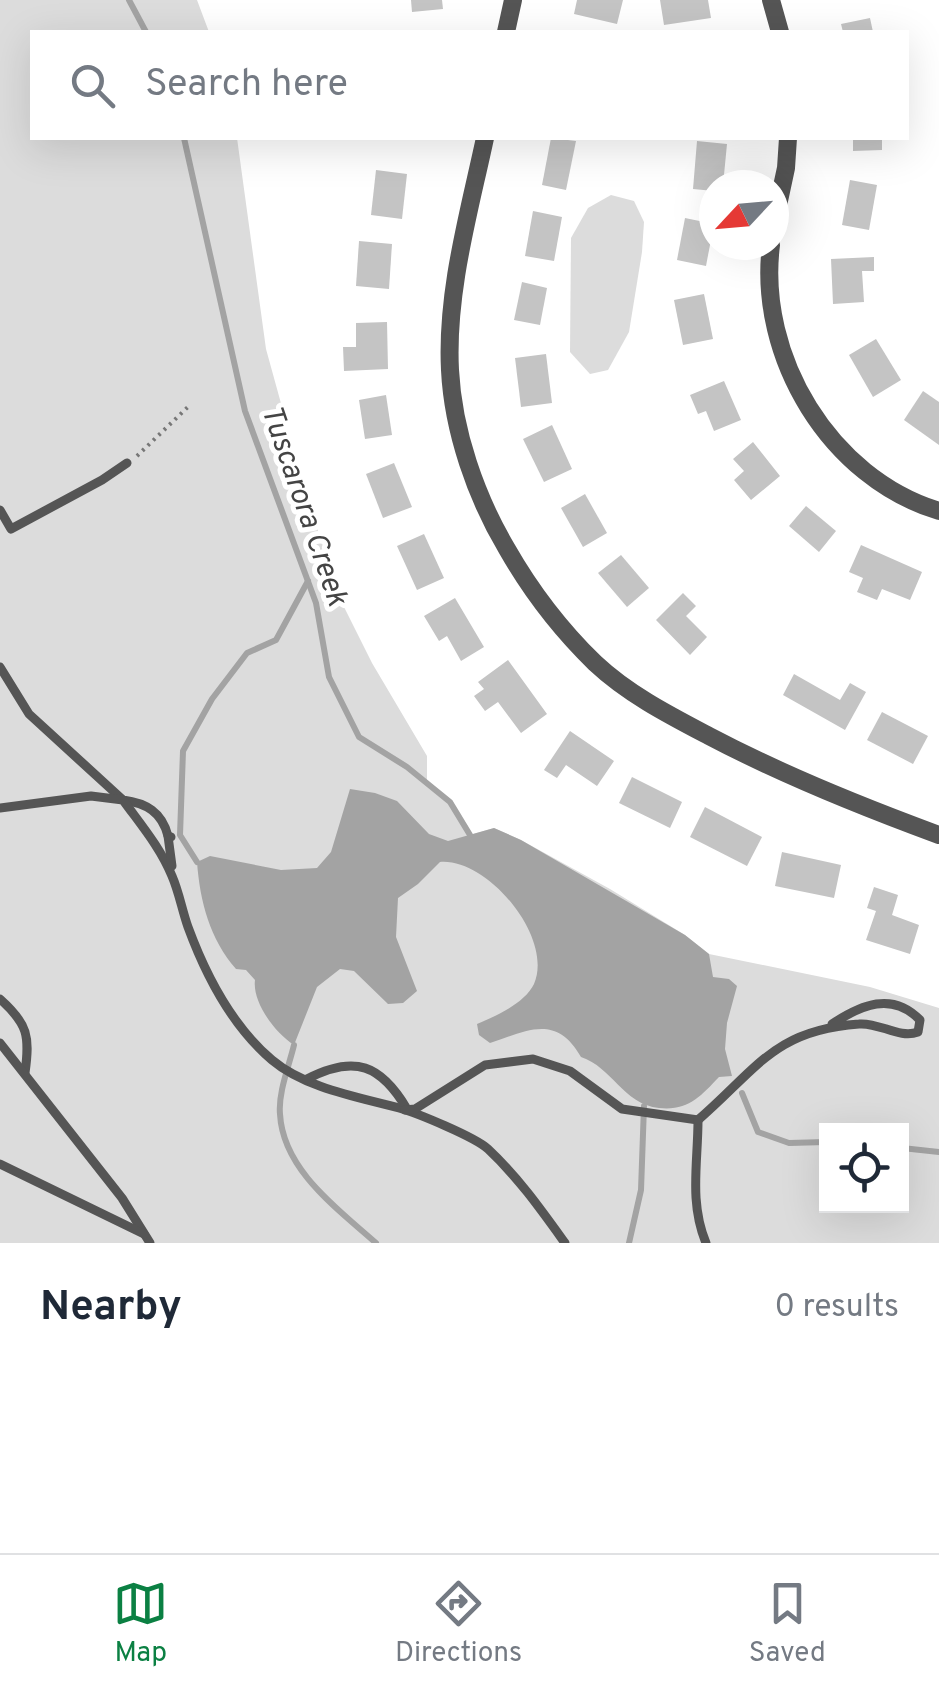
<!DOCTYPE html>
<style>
:root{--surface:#fff;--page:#f2f2f3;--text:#1f2937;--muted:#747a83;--line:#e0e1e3;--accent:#0b8043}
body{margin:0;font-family:Overpass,sans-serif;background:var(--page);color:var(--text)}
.controls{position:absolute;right:30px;bottom:30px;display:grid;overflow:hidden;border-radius:0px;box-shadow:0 10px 40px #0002}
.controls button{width:90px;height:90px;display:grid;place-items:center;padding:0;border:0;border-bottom:2px solid var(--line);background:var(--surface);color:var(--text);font:50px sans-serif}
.compass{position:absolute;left:699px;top:170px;width:90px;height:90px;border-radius:50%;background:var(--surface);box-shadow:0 10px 40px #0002;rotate:244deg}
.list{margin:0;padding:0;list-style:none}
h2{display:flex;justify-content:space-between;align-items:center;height:130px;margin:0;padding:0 40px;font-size:42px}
h2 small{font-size:32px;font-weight:400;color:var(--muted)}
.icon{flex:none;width:55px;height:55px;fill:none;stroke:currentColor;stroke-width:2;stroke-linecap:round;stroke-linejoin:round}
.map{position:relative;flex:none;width:939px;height:1243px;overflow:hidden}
.search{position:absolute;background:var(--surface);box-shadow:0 10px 40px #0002;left:30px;right:30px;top:30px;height:110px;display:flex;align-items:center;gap:25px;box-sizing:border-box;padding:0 35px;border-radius:0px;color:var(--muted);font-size:38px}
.sheet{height:310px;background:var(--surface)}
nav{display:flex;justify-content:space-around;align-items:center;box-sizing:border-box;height:140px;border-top:2px solid var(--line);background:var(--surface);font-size:28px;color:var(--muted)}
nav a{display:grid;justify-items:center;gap:5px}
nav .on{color:var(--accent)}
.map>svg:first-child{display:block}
.green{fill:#dcdcdc;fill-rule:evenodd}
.water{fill:#a3a3a3}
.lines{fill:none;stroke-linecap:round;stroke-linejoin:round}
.stream{stroke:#a3a3a3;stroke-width:6}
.building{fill:#c4c4c4}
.path{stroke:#777;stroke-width:4;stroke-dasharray:2.5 5;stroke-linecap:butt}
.lane{stroke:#555;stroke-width:9}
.street{stroke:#555;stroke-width:18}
.labels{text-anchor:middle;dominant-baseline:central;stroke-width:10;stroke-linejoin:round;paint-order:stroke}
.water-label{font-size:30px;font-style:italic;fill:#444;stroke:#fff}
</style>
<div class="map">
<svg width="939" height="1243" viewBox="0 0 939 1243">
<rect width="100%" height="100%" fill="#fff"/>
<g class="green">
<path d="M 0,0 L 197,0 L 209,32 L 32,32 L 32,138 L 237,138 L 266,349 L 306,494 L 341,601 L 372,663 L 427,756 L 427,783 L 450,802 L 470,835 L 494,828 L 521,840 L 610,889 L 685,935 L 709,954 L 870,987 L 939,1008 L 939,1243 L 0,1243 ZM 826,1130 L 902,1130 L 902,1206 L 826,1206 Z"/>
<polygon points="611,195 634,201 644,222 642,252 629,332 608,370 590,374 570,352 571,238 588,208"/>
</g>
<path class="water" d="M 350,789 L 375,793 L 397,801 L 429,834 L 448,841 L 494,828 L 521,840 L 685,935 L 709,954 L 713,977 L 729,979 L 737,986 L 727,1023 L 725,1049 L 732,1076 L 719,1077 C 700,1097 688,1111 659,1108 C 623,1104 612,1067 581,1057 C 556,1013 527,1031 490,1043 L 479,1035 L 477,1024 C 496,1016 525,1003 534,984 C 554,938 488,858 440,862 L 418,884 L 398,898 L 396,937 L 417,991 L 403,1003 L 388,1004 L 354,971 L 340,969 L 317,987 L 294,1045 C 275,1033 252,1002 255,980 L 246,970 L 236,969 C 210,939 200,902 197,862 L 210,856 L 281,870 L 317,868 L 331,852 Z"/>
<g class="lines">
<g class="stream">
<polyline points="129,0 146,32"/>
<polyline points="184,138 245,411 316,603 329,677 359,737 407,767 450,802 470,835"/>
<polyline points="197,862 180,835 183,751 212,699 247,653 276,640 308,581"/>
<path d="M 294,1045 C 289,1066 278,1093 280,1114 C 283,1170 338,1209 376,1243"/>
<polyline points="742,1093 758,1132 789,1143 826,1142"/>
<polyline points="902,1148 939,1152"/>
<polyline points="629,1243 641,1190 644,1106"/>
</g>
</g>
<g class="building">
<polygon points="411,0 442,0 443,9 412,12"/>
<polygon points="577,0 623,0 617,24 574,14"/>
<polygon points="660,0 708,0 711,18 664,25"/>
<polygon points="870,18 873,32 843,32 841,24"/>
<polygon points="551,138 576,141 566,190 542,185"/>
<polygon points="853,138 882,138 882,150 853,151"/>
<polygon points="697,141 727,144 723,185 714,185 714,191 693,189"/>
<polygon points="376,170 407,174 402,219 371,215"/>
<polygon points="850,180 877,185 869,230 842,225"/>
<polygon points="533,211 562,217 554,261 525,256"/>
<polygon points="685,218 714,224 706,266 677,260"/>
<polygon points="359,241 392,244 389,289 356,286"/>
<polygon points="874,257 874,271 862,271 864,302 833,304 831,259"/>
<polygon points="522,282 547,288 540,325 514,320"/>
<polygon points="704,294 713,339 683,345 674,300"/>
<polygon points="387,322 388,369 344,371 343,347 356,347 356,323"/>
<polygon points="876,339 901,380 873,397 849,355"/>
<polygon points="546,354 552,403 521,407 515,358"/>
<polygon points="724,381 741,420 714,431 706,411 698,414 690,395"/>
<polygon points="923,391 939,402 939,445 904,420"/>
<polygon points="386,395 392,435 365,439 359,400"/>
<polygon points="552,425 572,469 544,482 523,439"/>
<polygon points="753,442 780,476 751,500 734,480 744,471 733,459"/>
<polygon points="394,463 412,507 383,518 366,474"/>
<polygon points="585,494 607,533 583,547 561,508"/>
<polygon points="806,506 836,531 819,552 789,526"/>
<polygon points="424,534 444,578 417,590 397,546"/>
<polygon points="861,545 922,572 910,600 882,589 877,600 857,592 863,578 849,572"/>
<polygon points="621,555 649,588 627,607 598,573"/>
<polygon points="683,593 696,606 686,616 707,637 690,655 656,620"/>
<polygon points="455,598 484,647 461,661 447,636 439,641 424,616"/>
<polygon points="508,660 547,714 521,733 498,702 485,711 474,696 484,689 478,682"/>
<polygon points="794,674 840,700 850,683 866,692 845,730 783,695"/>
<polygon points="882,712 928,736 913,764 867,740"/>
<polygon points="570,731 614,761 597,786 566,765 557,778 544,770"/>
<polygon points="632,777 682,802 670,828 619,803"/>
<polygon points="705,807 762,837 747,866 690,837"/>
<polygon points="782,852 841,865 834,898 775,886"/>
<polygon points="874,887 898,895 892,915 919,925 910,954 866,940 876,911 867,908"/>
</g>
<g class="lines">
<polyline class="path" points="137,456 191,404"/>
<g class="lane">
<polyline points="0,510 11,529 102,480 127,463"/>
<path d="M 0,667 L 29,714 L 123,800 C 146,803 162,812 168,836"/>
<path d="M 0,808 L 91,796 L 123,800 C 141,825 160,847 172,876 C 179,892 182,910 188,927 C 206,976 232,1026 272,1060 C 305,1088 358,1097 399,1108 C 417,1113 475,1137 488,1149 C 518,1177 542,1211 565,1243"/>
<polyline points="171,837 168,836 172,866"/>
<path d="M 0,999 C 28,1024 30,1036 25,1073"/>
<polyline points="0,1043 122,1198 150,1243"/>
<path d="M 307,1079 C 355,1054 381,1065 407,1109"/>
<path d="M 405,1110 L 415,1109 L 485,1065 L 533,1059 L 570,1071 L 622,1109 L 698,1120 C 698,1163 689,1202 706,1243"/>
<path d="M 698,1120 C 757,1069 774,1030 859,1024 C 879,1022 899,1039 918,1032 L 920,1020 C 892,991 861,1005 832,1024"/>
<polyline points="0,1164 144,1234"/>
</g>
<g class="street">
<polyline points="771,0 780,32"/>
<polyline points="506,32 513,0"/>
<path d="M 485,138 C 469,213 446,292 450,370 C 453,431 476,497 507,549 C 531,591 560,629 595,663 C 628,694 669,715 709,736 C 783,775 860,806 939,835"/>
<polyline points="774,224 786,168 788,138"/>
<path d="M 771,245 C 757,357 830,478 939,511"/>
</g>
</g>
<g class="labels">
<g class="water-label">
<text transform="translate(303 506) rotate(71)">Tuscarora Creek</text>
</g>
</g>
</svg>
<div class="controls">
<button><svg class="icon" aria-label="locate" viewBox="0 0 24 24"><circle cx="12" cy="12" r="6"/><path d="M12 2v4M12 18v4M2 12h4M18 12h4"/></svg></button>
</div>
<svg class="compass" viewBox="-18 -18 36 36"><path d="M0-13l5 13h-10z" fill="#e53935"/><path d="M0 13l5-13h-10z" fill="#747a83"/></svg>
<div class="search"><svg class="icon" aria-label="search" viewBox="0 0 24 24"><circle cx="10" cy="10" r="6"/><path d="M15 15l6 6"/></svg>Search here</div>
</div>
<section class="sheet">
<h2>Nearby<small>0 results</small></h2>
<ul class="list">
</ul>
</section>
<nav>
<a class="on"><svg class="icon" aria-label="map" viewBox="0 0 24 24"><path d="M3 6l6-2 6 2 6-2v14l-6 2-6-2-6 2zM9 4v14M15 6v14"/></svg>Map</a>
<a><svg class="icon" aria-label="directions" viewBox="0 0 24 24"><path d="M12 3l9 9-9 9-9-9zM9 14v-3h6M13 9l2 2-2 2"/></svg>Directions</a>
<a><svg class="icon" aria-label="saved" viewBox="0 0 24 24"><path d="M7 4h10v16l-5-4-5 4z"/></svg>Saved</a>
</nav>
